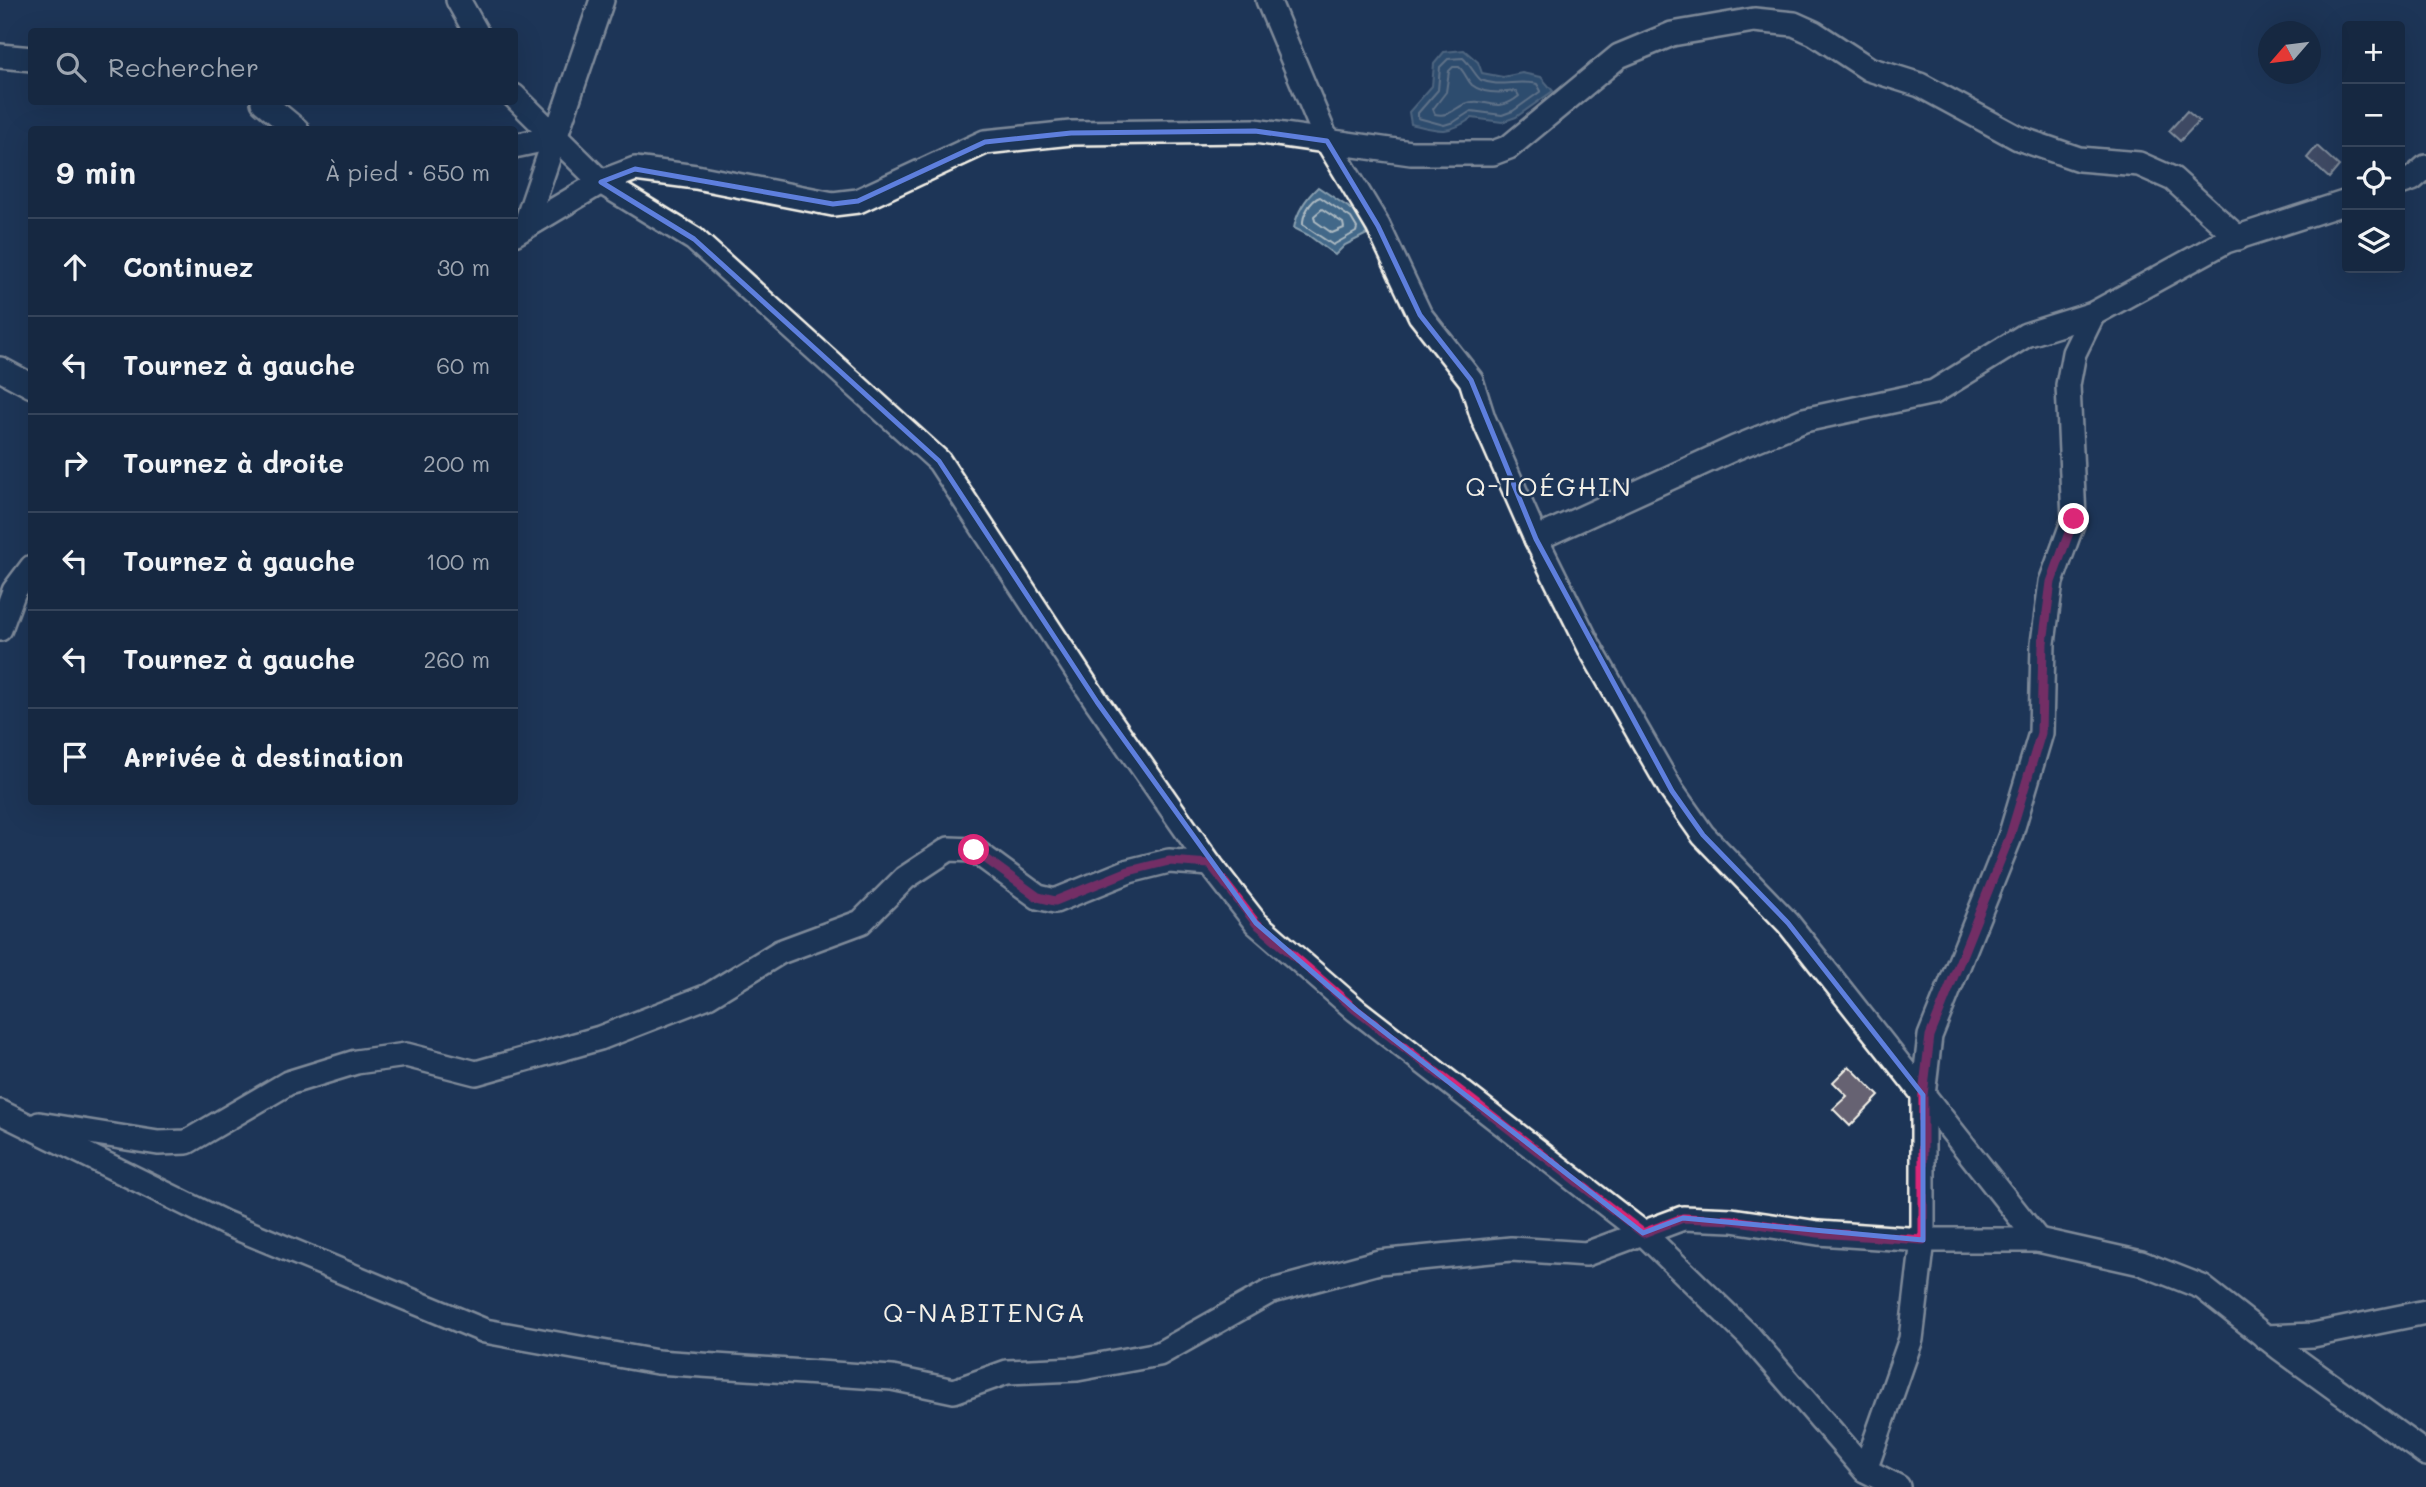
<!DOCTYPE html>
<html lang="fr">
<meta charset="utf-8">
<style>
:root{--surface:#162841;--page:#23344c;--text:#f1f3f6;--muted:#9ea6b1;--line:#35445a}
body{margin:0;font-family:Mali,sans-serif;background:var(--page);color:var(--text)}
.controls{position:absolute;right:21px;top:21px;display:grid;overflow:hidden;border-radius:7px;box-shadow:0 7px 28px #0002}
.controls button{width:63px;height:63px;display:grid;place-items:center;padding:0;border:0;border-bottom:2px solid var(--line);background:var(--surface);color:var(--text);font:35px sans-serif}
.compass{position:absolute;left:2258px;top:21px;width:63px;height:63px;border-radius:50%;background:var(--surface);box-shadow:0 7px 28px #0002;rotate:242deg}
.stop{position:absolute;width:21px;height:21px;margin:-16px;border:5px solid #db2777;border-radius:50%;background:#fff}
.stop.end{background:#db2777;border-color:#fff;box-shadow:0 2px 7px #0008}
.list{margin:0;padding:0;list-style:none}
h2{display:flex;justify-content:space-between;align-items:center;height:91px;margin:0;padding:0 28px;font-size:30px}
h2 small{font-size:23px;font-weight:400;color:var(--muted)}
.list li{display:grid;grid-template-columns:46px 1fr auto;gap:21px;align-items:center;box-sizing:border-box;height:98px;padding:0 28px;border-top:2px solid var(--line)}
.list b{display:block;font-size:26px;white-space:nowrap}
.list em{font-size:23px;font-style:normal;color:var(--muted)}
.icon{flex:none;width:38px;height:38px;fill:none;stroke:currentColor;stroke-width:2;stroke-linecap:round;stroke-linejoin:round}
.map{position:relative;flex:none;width:2426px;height:1487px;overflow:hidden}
.search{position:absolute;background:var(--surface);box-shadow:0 7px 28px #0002;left:28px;top:28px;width:490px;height:77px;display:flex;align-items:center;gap:18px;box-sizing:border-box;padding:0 24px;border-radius:7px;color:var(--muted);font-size:26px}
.panel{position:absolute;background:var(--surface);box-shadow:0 7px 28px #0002;left:28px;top:126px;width:490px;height:679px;border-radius:7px}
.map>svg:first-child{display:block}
.water{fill:#426889;stroke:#899faf;stroke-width:2}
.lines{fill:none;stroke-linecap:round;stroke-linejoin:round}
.shore{stroke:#adbac2;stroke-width:2}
.building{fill:#666272;stroke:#f4f1e8;stroke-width:2}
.minor-casing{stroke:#f4f1e8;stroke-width:28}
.minor{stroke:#1d3557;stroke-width:23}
.route{stroke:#db2777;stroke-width:9}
.marked{fill:none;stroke:#5e7fdd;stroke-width:5;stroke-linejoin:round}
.labels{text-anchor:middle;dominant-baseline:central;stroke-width:5;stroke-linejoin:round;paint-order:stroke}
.quarter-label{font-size:26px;letter-spacing:2px;fill:#f4f1e8;stroke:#1d3557}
</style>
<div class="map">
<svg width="2426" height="1487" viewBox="0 0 2426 1487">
<rect width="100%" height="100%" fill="#1d3557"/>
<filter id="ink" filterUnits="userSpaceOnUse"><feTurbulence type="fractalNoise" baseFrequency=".0143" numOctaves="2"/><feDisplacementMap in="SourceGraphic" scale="14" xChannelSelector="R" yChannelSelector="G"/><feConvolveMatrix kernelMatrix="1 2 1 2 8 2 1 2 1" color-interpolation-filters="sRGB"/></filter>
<g filter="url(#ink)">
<g class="water">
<path d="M 1464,50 L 1478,62 L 1482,73 L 1503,77 L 1522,73 L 1541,77 L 1553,91 L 1516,117 L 1502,122 L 1472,118 C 1447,135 1439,131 1411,124 L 1409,112 L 1432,86 L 1434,64 L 1444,52 Z"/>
<path d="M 1318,187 L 1357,213 L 1367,234 L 1345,245 L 1335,255 L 1308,235 L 1294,228 C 1297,211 1305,199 1318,187 Z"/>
</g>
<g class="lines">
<g class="shore">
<path d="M 1463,58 C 1469,63 1477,78 1481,80 C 1499,88 1518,79 1537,84 L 1541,91 L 1513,111 L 1502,115 L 1471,111 L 1454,122 L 1444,125 L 1418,118 L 1418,113 L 1438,90 L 1440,67 L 1448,59 Z"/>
<path d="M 1453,67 L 1459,67 C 1465,72 1466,79 1472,85 C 1483,94 1503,93 1516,91 L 1519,96 C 1495,116 1485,95 1465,104 C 1453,109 1450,117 1435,114 L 1433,109 L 1446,92 L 1449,71 Z"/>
<path d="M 1320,197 L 1351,218 L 1357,228 L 1356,232 L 1333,245 L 1303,225 C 1302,215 1311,200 1320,197 Z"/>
<polygon points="1322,209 1343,223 1344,228 1332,233 1315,221 1314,216"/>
</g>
</g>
<g class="building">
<polygon points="2187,111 2199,121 2180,141 2169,131"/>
<polygon points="2317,146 2339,166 2329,178 2307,158"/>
<polygon points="1849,1066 1879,1096 1850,1126 1833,1109 1847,1096 1833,1082"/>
</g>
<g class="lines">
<g class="minor-casing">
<g id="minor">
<polyline points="458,0 476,32"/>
<polyline points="1268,0 1327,141 1378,226 1420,315 1471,380 1483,418 1536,539 1590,648 1672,791 1703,835 1788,923 2038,1240"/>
<polyline points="0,56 32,59"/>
<polyline points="514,96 601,182 694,239 939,461 1097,702 1210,864 1256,923 1356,1010 1643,1233 1749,1336 1865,1470 1898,1487"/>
<polyline points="263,102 297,130"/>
<polyline points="514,146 556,137"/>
<polyline points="2400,183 2412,179 2426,167"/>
<polyline points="525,226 602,0"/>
<polyline points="514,234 601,182 635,169 696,177 833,204 858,201 985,142 1071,133 1255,131 1411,153 1493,153 1509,147 1619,56 1672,34 1754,20 1794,24 1814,33 1869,69 1920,85 2018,138 2079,159 2139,164 2173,179 2238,238"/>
<polyline points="0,369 32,386"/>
<polyline points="1536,539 1735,448 1804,420 1934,392 2026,335 2093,314 2226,241 2347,202"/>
<polyline points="0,629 14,591 32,567"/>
<polyline points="0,1112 225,1223 485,1331 657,1362 892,1378 954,1391 1007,1372 1077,1369 1159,1354 1269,1292 1379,1262 1511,1249 1586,1254 1683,1218 1732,1220 1818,1233 1923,1240 2038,1240 2141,1263 2202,1287 2281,1349 2426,1454"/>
<polyline points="39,1124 158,1143 187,1142 288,1083 356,1062 406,1055 476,1073 600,1038 708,996 780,952 861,922 905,878 949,849 974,850 1038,897 1055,901 1129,871 1169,861 1210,864"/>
<polyline points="2265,1337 2313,1335 2426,1312"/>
<polyline points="1865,1470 1911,1339 1923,1240 1923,1095 1930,1036 2010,837 2041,733 2043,643 2051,582 2074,519 2068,385 2074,353 2093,314"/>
</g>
</g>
<use href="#minor" class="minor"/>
</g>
</g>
<g class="lines" filter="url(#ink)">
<polyline class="route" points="974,850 1038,897 1055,901 1129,871 1169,861 1210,864 1256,923 1356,1010 1643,1233 1683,1218 1732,1220 1818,1233 1923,1240 1923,1095 1930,1036 2010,836 2041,733 2043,643 2051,582 2074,519"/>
</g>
<path d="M0 0H2426V1487H0ZM 1255,131 L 1327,141 L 1378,226 L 1420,315 L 1471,380 L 1536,539 L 1672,791 L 1703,835 L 1788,923 L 1923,1095 L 1923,1240 L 1683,1218 L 1643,1233 L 1356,1010 L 1256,923 L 1097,702 L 939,461 L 694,239 L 601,182 L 635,169 L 833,204 L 858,201 L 985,142 L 1071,133 Z" fill="#1d3557" fill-opacity=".55" fill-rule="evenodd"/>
<path class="marked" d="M 1255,131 L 1327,141 L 1378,226 L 1420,315 L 1471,380 L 1536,539 L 1672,791 L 1703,835 L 1788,923 L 1923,1095 L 1923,1240 L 1683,1218 L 1643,1233 L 1356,1010 L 1256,923 L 1097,702 L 939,461 L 694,239 L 601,182 L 635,169 L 833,204 L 858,201 L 985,142 L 1071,133 Z"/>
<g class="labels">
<g class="quarter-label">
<text x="1549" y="486">Q-TOÉGHIN</text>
<text x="985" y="1312">Q-NABITENGA</text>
</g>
</g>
</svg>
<div class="controls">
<button>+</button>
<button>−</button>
<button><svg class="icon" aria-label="locate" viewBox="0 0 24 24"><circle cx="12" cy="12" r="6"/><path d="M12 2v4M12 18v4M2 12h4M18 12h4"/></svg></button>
<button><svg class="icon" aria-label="layers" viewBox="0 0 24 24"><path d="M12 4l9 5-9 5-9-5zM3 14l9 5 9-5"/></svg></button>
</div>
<svg class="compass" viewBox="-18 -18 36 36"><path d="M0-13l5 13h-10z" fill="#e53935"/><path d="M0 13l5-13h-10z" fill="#9ea6b1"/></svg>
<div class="stop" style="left:974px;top:850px"></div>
<div class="stop end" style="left:2074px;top:519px"></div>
<div class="search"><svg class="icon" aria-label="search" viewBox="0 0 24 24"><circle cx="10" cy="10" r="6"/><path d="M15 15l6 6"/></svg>Rechercher</div>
<section class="panel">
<h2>9 min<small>À pied · 650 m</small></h2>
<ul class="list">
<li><svg class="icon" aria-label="ahead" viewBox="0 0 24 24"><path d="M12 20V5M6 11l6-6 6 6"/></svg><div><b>Continuez</b></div><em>30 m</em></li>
<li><svg class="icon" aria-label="left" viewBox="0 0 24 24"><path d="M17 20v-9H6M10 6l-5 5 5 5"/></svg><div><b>Tournez à gauche</b></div><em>60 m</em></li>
<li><svg class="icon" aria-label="right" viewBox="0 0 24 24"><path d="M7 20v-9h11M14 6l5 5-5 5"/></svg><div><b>Tournez à droite</b></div><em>200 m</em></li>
<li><svg class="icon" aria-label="left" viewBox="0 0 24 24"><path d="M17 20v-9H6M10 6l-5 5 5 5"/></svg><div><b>Tournez à gauche</b></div><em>100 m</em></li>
<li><svg class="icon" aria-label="left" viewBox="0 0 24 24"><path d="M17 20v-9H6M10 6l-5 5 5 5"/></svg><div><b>Tournez à gauche</b></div><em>260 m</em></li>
<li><svg class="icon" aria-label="arrive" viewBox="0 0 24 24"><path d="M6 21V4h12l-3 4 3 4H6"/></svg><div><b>Arrivée à destination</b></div></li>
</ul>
</section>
</div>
